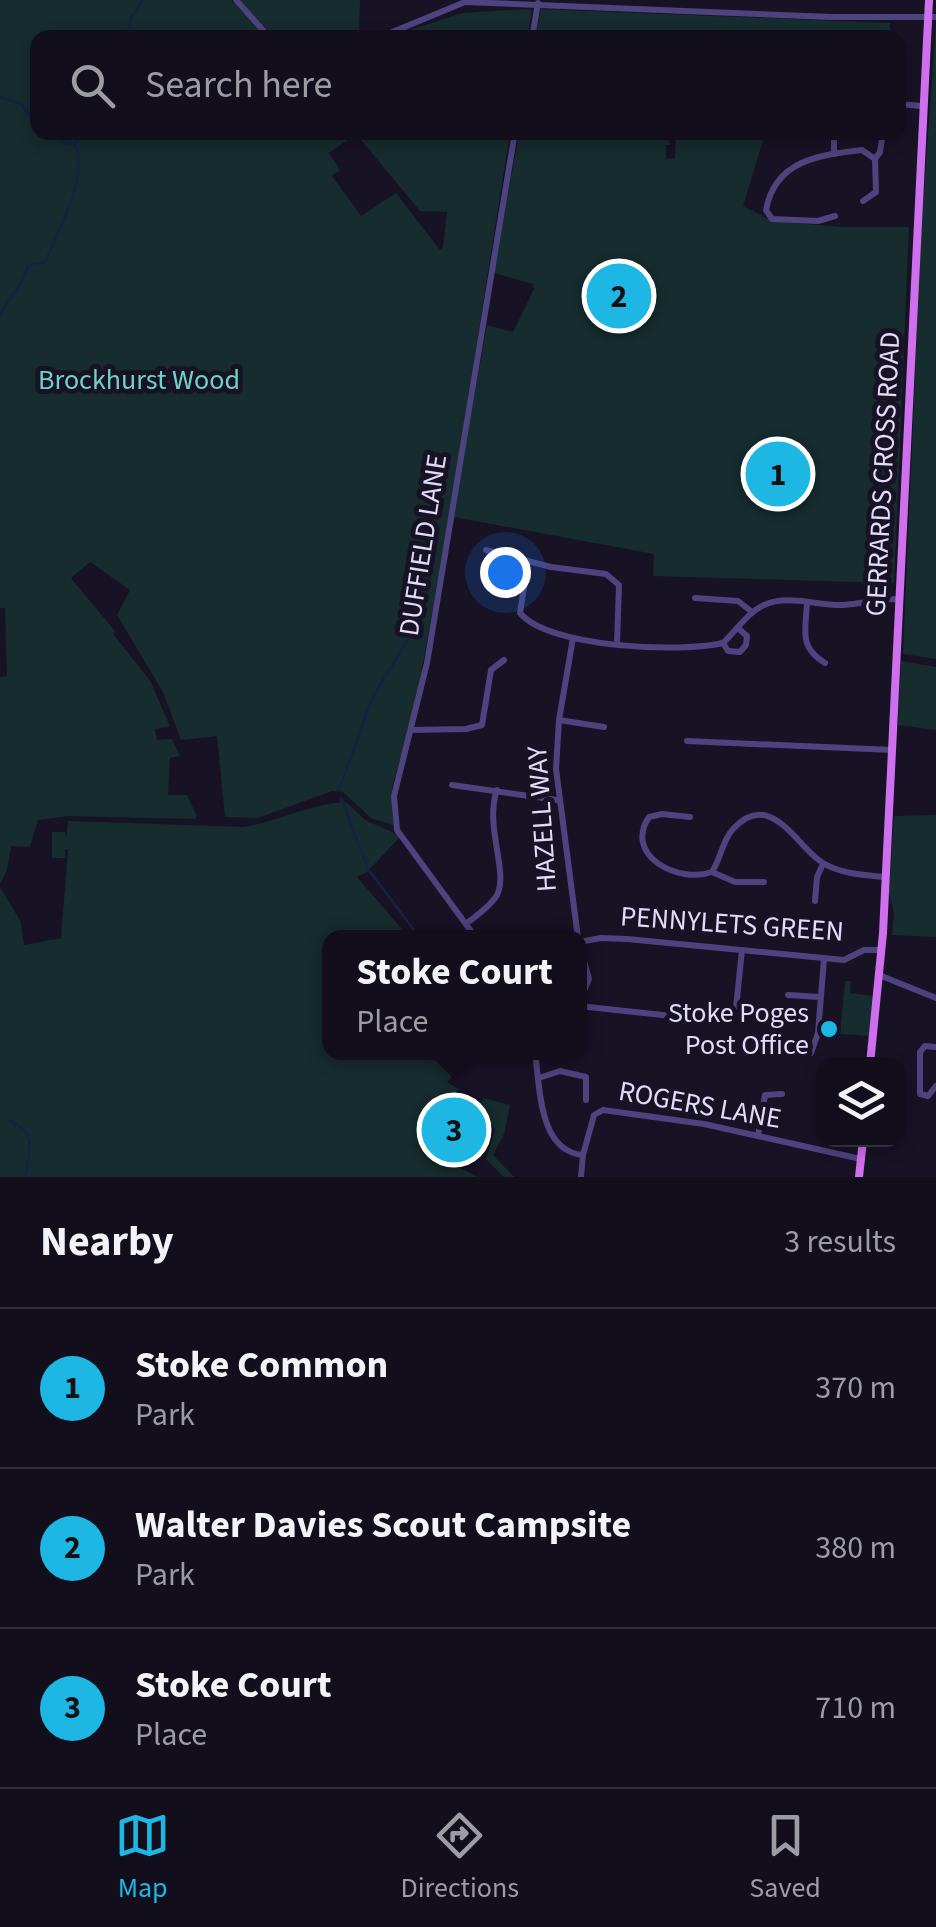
<!DOCTYPE html>
<style>
:root{--surface:#120e1c;--page:#1b1725;--text:#f1f3f6;--muted:#9c9ca3;--line:#312e3b;--accent:#1eb6e3}
body{margin:0;font-family:"Source Sans 3",sans-serif;background:var(--page);color:var(--text)}
.controls{position:absolute;right:30px;bottom:30px;display:grid;overflow:hidden;border-radius:20px;box-shadow:0 5px 15px #0003}
.controls button{width:90px;height:90px;display:grid;place-items:center;padding:0;border:0;border-bottom:2px solid var(--line);background:var(--surface);color:var(--text);font:50px sans-serif}
.you{position:absolute;left:505px;top:572px;width:35px;height:35px;margin:-25px;border:8px solid #fff;border-radius:50%;background:#1a73e8;box-shadow:0 0 0 15px #1a73e833}
.badge{display:grid;place-items:center;width:65px;height:65px;border-radius:50%;background:var(--accent);color:#111;font-size:32px;font-weight:700}
.pin{position:absolute;translate:-50% -50%;border:5px solid #fff;box-shadow:0 2px 10px #0006}
.popup{position:absolute;left:322px;top:930px;width:265px;height:130px;box-sizing:border-box;display:grid;place-content:center;border-radius:20px;background:var(--surface);filter:drop-shadow(0 2px 8px #0005);font-size:32px;white-space:nowrap;color:var(--muted)}
.popup b{font-size:38px;color:var(--text)}
.popup::after{content:'';position:absolute;left:50%;top:100%;margin-left:-20px;border:20px solid transparent;border-top-color:var(--surface)}
.list{margin:0;padding:0;list-style:none}
h2{display:flex;justify-content:space-between;align-items:center;height:130px;margin:0;padding:0 40px;font-size:42px}
h2 small{font-size:32px;font-weight:400;color:var(--muted)}
.list li{display:grid;grid-template-columns:65px 1fr auto;gap:30px;align-items:center;box-sizing:border-box;height:160px;padding:0 40px;border-top:2px solid var(--line)}
.list b{display:block;font-size:38px;white-space:nowrap}
.list p{margin:0;font-size:32px;white-space:nowrap;color:var(--muted)}
.list em{font-size:32px;font-style:normal;color:var(--muted)}
.icon{flex:none;width:55px;height:55px;fill:none;stroke:currentColor;stroke-width:2;stroke-linecap:round;stroke-linejoin:round}
.map{position:relative;flex:none;width:936px;height:1177px;overflow:hidden}
.search{position:absolute;background:var(--surface);box-shadow:0 5px 15px #0003;left:30px;right:30px;top:30px;height:110px;display:flex;align-items:center;gap:25px;box-sizing:border-box;padding:0 35px;border-radius:20px;color:var(--muted);font-size:38px}
.sheet{height:610px;background:var(--surface)}
nav{display:flex;justify-content:space-around;align-items:center;box-sizing:border-box;height:140px;border-top:2px solid var(--line);background:var(--surface);font-size:28px;color:var(--muted)}
nav a{display:grid;justify-items:center;gap:5px}
nav .on{color:var(--accent)}
.map>svg:first-child{display:block}
.green{fill:#162c2e;fill-rule:evenodd}
.lines{fill:none;stroke-linecap:round;stroke-linejoin:round}
.stream{stroke:#152246;stroke-width:2.5}
.minor{stroke:#4d437e;stroke-width:6}
.major{stroke:#ce6fed;stroke-width:8}
.poi-dot{fill:#1eb6e3;stroke:#181225;stroke-width:4}
.labels{text-anchor:middle;dominant-baseline:central;stroke-width:10;stroke-linejoin:round;paint-order:stroke}
.park-label{font-size:28px;fill:#6fd2c6;stroke:#181225}
.street-label{font-size:28px;fill:#e2dbfa;stroke:#181225}
.poi-label{font-size:28px;fill:#e2dbfa;stroke:#181225;text-anchor:end}
</style>
<div class="map">
<svg width="936" height="1177" viewBox="0 0 936 1177">
<rect width="100%" height="100%" fill="#181225"/>
<g class="green">
<path d="M 0,0 L 231,0 L 267,37 L 38,38 L 38,132 L 510,133 L 448,524 L 414,713 L 392,787 L 393,825 L 371,818 L 343,792 L 332,791 L 258,818 L 225,817 L 217,736 L 181,740 L 163,692 L 117,615 L 130,590 L 90,562 L 71,578 L 115,631 L 114,635 L 151,682 L 170,727 L 155,729 L 157,740 L 172,739 L 180,756 L 170,758 L 168,795 L 187,795 L 197,816 L 195,819 L 68,816 L 38,820 L 30,847 L 11,846 L 7,870 L 0,884 L 0,677 L 7,676 L 5,608 L 0,608 ZM 356,134 L 420,211 L 447,212 L 443,247 L 440,250 L 396,193 L 361,216 L 332,176 L 340,170 L 329,153 Z"/>
<polygon points="239,0 360,0 359,37 275,37"/>
<polygon points="526,9 532,11 527,37 385,38 462,13"/>
<polygon points="541,9 890,23 890,38 535,38"/>
<polygon points="936,23 936,659 903,654 922,217"/>
<polygon points="519,133 667,133 670,145 666,145 666,159 675,158 676,133 787,133 782,138 765,134 743,206 772,221 842,227 909,227 894,583 653,576 654,554 453,517 487,325 513,332 534,289 533,284 494,273"/>
<polygon points="901,661 936,667 936,730 898,725"/>
<path d="M 346,802 L 365,820 L 401,836 L 367,872 L 357,877 L 409,937 L 329,938 L 329,1052 L 453,1053 L 451,1078 L 447,1082 L 459,1089 L 419,1134 L 452,1164 L 478,1177 L 0,1177 L 0,887 L 21,922 L 24,945 L 61,938 L 68,849 L 65,849 L 65,858 L 52,858 L 52,832 L 65,832 L 66,838 L 68,821 L 244,827 C 279,821 310,804 346,802 Z"/>
<polygon points="936,815 936,937 892,935 894,914 889,893 894,816"/>
<polygon points="845,981 851,981 850,993 873,996 869,1036 840,1034"/>
<polygon points="484,1098 510,1105 504,1134 493,1155 514,1177 504,1177 486,1159 495,1129 475,1109"/>
</g>
<g class="lines">
<g class="stream">
<polyline points="121,38 130,28 130,20 143,0"/>
<polyline points="0,97 21,104 38,126"/>
<polyline points="57,132 66,144 75,144"/>
<path d="M 0,314 L 21,283 L 28,266 L 45,262 C 59,227 89,180 75,144 L 83,132"/>
<polyline points="339,790 373,696 423,616 432,563"/>
<polyline points="341,798 368,869 420,938"/>
<path d="M 10,1121 C 38,1134 29,1151 25,1177"/>
</g>
<g class="minor">
<polyline points="236,0 270,38"/>
<polyline points="378,38 465,2 831,17 936,17"/>
<polyline points="532,38 538,3"/>
<polyline points="898,104 922,106"/>
<polyline points="834,154 834,132"/>
<polyline points="863,201 876,192 875,159 880,152 883,132"/>
<path d="M 835,216 L 818,221 L 772,219 L 766,210 C 775,160 819,155 862,150 L 875,159"/>
<polyline points="486,550 551,567 606,574 619,585 617,644"/>
<path d="M 528,561 L 520,613 C 549,648 681,653 723,643 C 736,631 748,612 764,605 C 789,594 817,606 843,605 C 862,604 880,599 899,599"/>
<polyline points="695,598 738,601 752,612"/>
<path d="M 807,602 C 806,631 798,646 825,663"/>
<polyline points="573,638 559,720 556,769 578,938"/>
<polyline points="723,643 728,651 740,652 746,645 747,636 739,629"/>
<polyline points="559,720 604,727"/>
<polyline points="411,730 466,729 482,725 491,670 504,660"/>
<polyline points="687,741 892,750"/>
<polyline points="452,785 557,800"/>
<path d="M 690,817 L 662,814 L 649,817 C 623,856 679,884 712,872 C 721,858 722,841 733,829 C 771,787 798,849 823,863 C 841,874 864,875 885,877"/>
<polyline points="712,872 735,882 764,882"/>
<polyline points="815,901 817,877 823,864"/>
<path d="M 467,923 C 477,915 491,906 497,895 C 509,872 484,826 497,790"/>
<polyline points="476,938 397,830 394,796 427,663 515,132"/>
<polyline points="579,942 601,938 627,939 844,960 864,950 881,950"/>
<polyline points="579,943 589,979 579,1002"/>
<polyline points="879,975 936,998"/>
<polyline points="788,995 820,997"/>
<polyline points="579,1006 718,1021 732,1018 736,1008 742,950"/>
<polyline points="936,1047 925,1046 920,1052 920,1094 928,1096 936,1086"/>
<path d="M 535,1052 C 540,1086 538,1151 583,1155"/>
<polyline points="780,1053 811,1053 818,1033 824,959"/>
<polyline points="539,1078 560,1071 586,1077 586,1100"/>
<polyline points="758,1136 765,1095 782,1094"/>
<polyline points="581,1177 583,1155 594,1115 603,1110 704,1124 861,1159"/>
</g>
<g class="major">
<polyline points="870,1064 883,933 929,0"/>
<polyline points="859,1177 863,1140"/>
</g>
</g>
<circle class="poi-dot" cx="829" cy="1029" r="10"/>
<g class="labels">
<g class="park-label">
<text x="139" y="380">Brockhurst Wood</text>
</g>
<g class="street-label">
<text transform="translate(883 474) rotate(-87)">GERRARDS CROSS ROAD</text>
<text transform="translate(423 545) rotate(-81)">DUFFIELD LANE</text>
<text transform="translate(542 819) rotate(-94)">HAZELL WAY</text>
<text transform="translate(732 924) rotate(4)">PENNYLETS GREEN</text>
<text transform="translate(700 1105) rotate(10)">ROGERS LANE</text>
</g>
<g class="poi-label">
<text x="809" y="1013">Stoke Poges<tspan x="809" dy="32">Post Office</tspan></text>
</g>
</g>
</svg>
<div class="controls">
<button><svg class="icon" aria-label="layers" viewBox="0 0 24 24"><path d="M12 4l9 5-9 5-9-5zM3 14l9 5 9-5"/></svg></button>
</div>
<div class="you"></div>
<div class="pin badge" style="left:778px;top:474px">1</div>
<div class="pin badge" style="left:619px;top:296px">2</div>
<div class="pin badge" style="left:454px;top:1130px">3</div>
<div class="popup"><b>Stoke Court</b>Place</div>
<div class="search"><svg class="icon" aria-label="search" viewBox="0 0 24 24"><circle cx="10" cy="10" r="6"/><path d="M15 15l6 6"/></svg>Search here</div>
</div>
<section class="sheet">
<h2>Nearby<small>3 results</small></h2>
<ul class="list">
<li><span class="badge">1</span><div><b>Stoke Common</b><p>Park</p></div><em>370 m</em></li>
<li><span class="badge">2</span><div><b>Walter Davies Scout Campsite</b><p>Park</p></div><em>380 m</em></li>
<li><span class="badge">3</span><div><b>Stoke Court</b><p>Place</p></div><em>710 m</em></li>
</ul>
</section>
<nav>
<a class="on"><svg class="icon" aria-label="map" viewBox="0 0 24 24"><path d="M3 6l6-2 6 2 6-2v14l-6 2-6-2-6 2zM9 4v14M15 6v14"/></svg>Map</a>
<a><svg class="icon" aria-label="directions" viewBox="0 0 24 24"><path d="M12 3l9 9-9 9-9-9zM9 14v-3h6M13 9l2 2-2 2"/></svg>Directions</a>
<a><svg class="icon" aria-label="saved" viewBox="0 0 24 24"><path d="M7 4h10v16l-5-4-5 4z"/></svg>Saved</a>
</nav>
